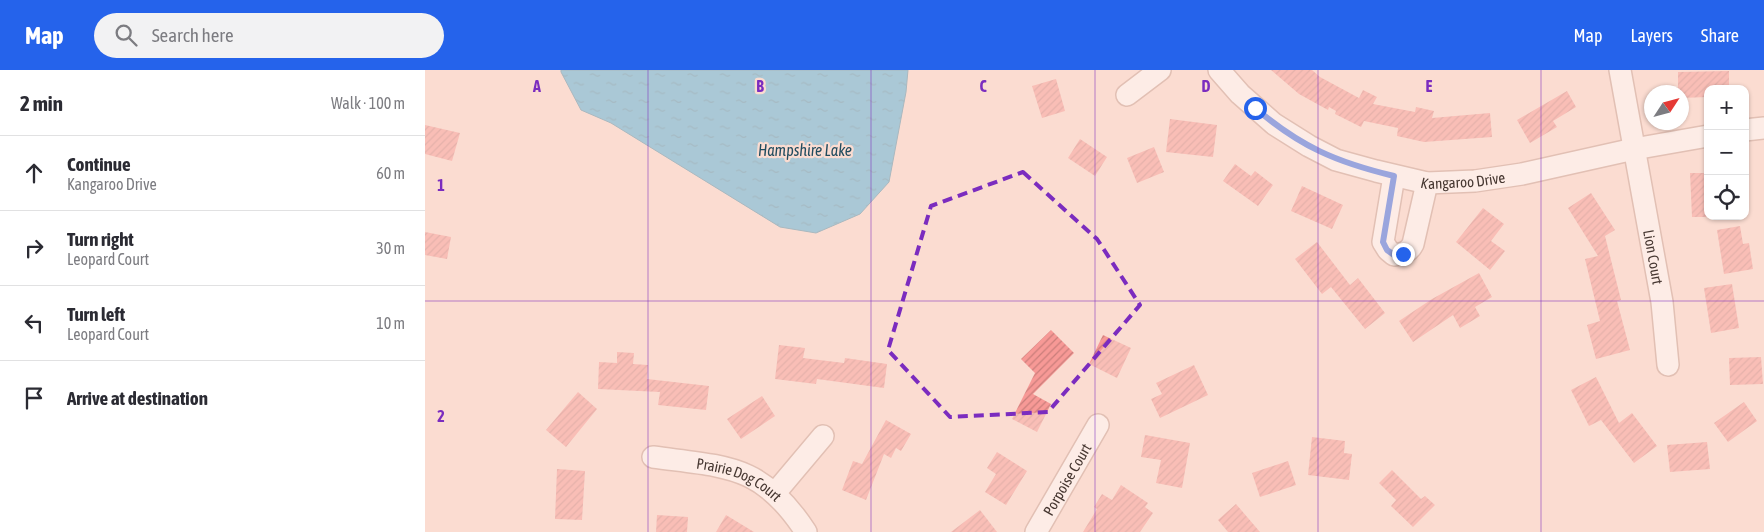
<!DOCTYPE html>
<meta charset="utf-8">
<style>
:root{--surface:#fff;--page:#f2f2f3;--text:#2b2b33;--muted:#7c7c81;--line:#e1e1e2;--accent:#2563eb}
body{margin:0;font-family:"Asap Condensed",sans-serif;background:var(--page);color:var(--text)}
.controls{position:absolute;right:15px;top:15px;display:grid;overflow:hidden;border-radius:10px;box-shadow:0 1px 4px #0004}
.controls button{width:45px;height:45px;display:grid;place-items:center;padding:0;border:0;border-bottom:1px solid var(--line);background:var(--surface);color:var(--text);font:25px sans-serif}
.compass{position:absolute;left:1219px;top:15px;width:45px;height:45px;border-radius:50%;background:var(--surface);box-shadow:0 1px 4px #0004;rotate:54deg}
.stop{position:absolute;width:15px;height:15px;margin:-11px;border:4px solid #2563eb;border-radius:50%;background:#fff}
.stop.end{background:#2563eb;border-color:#fff;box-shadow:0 1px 5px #0008}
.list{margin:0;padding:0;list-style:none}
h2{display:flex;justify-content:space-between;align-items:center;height:65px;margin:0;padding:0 20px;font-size:21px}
h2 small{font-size:16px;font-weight:400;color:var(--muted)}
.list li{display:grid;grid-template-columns:32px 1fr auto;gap:15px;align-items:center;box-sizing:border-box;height:75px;padding:0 20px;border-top:1px solid var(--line)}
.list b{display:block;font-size:19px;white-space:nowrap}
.list p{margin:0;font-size:16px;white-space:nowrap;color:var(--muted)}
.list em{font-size:16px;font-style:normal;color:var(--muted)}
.icon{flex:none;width:28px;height:28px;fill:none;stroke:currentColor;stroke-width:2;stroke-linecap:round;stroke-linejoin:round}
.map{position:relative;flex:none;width:1339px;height:462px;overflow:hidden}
header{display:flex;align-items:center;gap:30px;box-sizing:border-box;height:70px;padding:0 25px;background:var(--accent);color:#fff}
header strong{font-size:24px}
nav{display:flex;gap:28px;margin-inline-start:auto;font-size:18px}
.search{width:350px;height:45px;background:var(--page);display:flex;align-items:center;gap:12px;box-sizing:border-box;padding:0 18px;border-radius:28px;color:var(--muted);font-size:19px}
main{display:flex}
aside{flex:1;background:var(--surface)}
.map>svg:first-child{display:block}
.water{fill:url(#water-ripples);stroke:#478ca8}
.building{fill:url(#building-hatch)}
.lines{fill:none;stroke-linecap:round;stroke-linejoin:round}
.minor-casing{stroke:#c39e91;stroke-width:24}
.minor{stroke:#fff;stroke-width:21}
.route{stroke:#2563eb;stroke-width:6}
.marked{fill:none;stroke:#7b2cbf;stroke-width:4;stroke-dasharray:10 6;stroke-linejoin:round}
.grid{fill:none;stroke:#7b2cbf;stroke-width:1;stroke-opacity:0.55}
.labels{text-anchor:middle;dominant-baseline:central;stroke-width:4.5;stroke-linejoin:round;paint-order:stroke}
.street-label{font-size:15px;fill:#463731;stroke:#fbdcd1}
.water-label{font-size:16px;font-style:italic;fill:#214c5f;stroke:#fbdcd1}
.grid-label{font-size:16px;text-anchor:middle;font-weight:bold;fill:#7b2cbf;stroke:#fbdcd1;stroke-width:4.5;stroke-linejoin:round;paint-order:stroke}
</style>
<header>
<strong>Map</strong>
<div class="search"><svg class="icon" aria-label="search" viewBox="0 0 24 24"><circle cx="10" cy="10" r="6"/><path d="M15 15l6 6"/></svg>Search here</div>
<nav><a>Map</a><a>Layers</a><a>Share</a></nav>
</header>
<main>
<aside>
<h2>2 min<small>Walk · 100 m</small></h2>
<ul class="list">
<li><svg class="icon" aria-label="ahead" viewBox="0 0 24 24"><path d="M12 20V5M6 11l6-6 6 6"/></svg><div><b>Continue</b><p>Kangaroo Drive</p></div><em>60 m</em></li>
<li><svg class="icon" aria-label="right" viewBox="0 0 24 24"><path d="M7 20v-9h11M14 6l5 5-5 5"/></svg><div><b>Turn right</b><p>Leopard Court</p></div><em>30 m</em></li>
<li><svg class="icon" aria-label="left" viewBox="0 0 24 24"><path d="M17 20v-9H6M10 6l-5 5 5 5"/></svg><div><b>Turn left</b><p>Leopard Court</p></div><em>10 m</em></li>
<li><svg class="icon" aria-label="arrive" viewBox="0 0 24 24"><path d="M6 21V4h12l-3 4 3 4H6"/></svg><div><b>Arrive at destination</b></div></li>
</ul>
</aside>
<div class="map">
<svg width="1339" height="462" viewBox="0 0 1339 462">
<defs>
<pattern id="water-ripples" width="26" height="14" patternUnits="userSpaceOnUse" patternTransform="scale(1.25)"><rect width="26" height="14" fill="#48b0db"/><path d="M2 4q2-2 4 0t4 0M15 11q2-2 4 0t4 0" fill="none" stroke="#3e90b2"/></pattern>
<pattern id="building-hatch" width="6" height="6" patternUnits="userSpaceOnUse" patternTransform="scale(1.25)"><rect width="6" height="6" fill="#f79996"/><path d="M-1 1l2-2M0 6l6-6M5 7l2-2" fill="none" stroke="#ca7e7b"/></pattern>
</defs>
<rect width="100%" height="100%" fill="#fbdcd1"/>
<polygon class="water" points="136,0 483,0 481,22 464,112 435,144 391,163 355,157 186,53 156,40 136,2"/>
<g class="building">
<polygon points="846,0 887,0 895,7 934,28 938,20 952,27 948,34 990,42 991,37 1009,41 1007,48 1065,43 1067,67 999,72 972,66 973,58 939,51 936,57 910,44 911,41 904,37 903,40 874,24"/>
<polygon points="1304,1 1304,19 1283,19 1283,27 1256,28 1256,22 1253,22 1253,2"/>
<polygon points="631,9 640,41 617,48 607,16"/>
<polygon points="1142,21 1151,37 1128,51 1132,57 1105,73 1092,50"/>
<polygon points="745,49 792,55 788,87 741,82"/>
<polygon points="0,55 35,63 27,91 0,84"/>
<polygon points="655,69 682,87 670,106 643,88"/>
<polygon points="729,77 739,102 712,113 702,88"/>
<polygon points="810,94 826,106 830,101 848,115 833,136 798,111"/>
<polygon points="1265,103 1283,103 1283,147 1267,147"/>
<polygon points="877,116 918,135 907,159 866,141"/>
<polygon points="1166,123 1190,160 1180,166 1196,230 1192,231 1205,280 1171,289 1162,255 1175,251 1160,189 1173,186 1143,138"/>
<polygon points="1058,138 1079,154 1066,171 1080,181 1065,200 1031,172"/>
<polygon points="1315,156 1318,174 1324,173 1328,199 1299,204 1292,160"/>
<polygon points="0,162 26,167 22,189 0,185"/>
<polygon points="892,172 925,215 933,208 960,243 940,259 906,217 897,224 870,189"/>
<polygon points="1054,203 1067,227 1050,237 1055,246 1035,258 1028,245 988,272 974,251 1007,229"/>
<polygon points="1307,214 1314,258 1286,263 1279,218"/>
<polygon points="626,260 649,283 608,324 626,334 612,362 587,349 610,303 596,289"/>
<polygon points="678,265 706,278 692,308 664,294"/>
<polygon points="354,275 380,278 378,288 419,293 420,288 462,294 459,318 392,309 391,314 350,309"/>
<polygon points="192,282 209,283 208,294 223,295 222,309 284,316 281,340 233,335 235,322 173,319 174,292 192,293"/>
<polygon points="1336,287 1338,314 1305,315 1304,288"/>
<polygon points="769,295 783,325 735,348 726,329 737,324 731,313"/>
<polygon points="1171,307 1194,353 1207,343 1232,376 1209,393 1176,350 1164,356 1146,320"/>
<polygon points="153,322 172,339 141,377 121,360"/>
<polygon points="337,326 350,346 316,369 302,349"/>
<polygon points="1319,332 1332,351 1303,372 1289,353"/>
<polygon points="461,350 486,364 476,381 471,378 466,388 459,384 441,430 417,420 428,391 437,394"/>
<polygon points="720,365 765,373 757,418 731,413 736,390 716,387"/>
<polygon points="887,367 920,371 919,383 927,384 924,410 883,405"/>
<polygon points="1282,372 1285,399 1245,402 1242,375"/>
<polygon points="572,382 602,401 581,435 560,422 571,404 562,398"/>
<polygon points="863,391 871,415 835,427 827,403"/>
<polygon points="132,399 160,401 157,450 130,449"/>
<polygon points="967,400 996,429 1000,426 1010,435 988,457 966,436 971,430 954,413"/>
<polygon points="696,415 723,433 720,437 728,443 715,462 658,462 672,439 669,437 677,424 687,430"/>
<polygon points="811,434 835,462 803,462 793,450"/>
<polygon points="555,440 572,462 526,462"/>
<polygon points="232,445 263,447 262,462 231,462"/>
<polygon points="301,445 329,462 291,462"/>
</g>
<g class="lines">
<g class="minor-casing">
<g id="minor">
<path id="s1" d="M 794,0 L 815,24 L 849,54 L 884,76 L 911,90 L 951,101 L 1002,113 L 1050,111 L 1097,104 L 1209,79 L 1283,66"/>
<path id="s2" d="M 1195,0 L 1237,232 L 1243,295"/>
<polyline points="702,25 735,0"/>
<polyline points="1320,60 1339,58"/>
<path d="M 969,106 L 958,172 L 963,180 L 969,185 C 978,184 984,182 988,174 L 1002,113"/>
<path id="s3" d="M 228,387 C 302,397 337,394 381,462"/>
<polyline points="350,423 398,366"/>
<path id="s4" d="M 611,462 L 673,355"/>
</g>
</g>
<use href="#minor" class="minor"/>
</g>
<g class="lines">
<path class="route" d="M 830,38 C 876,77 911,92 969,106 L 958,172 L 962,180 L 969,185 L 978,184"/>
</g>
<path d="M0 0H1339V462H0ZM 598,102 L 672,169 L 715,235 L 623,342 L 525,347 L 463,280 L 506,136 Z" fill="#fbdcd1" fill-opacity=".55" fill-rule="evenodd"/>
<path class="marked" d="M 598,102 L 672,169 L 715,235 L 623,342 L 525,347 L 463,280 L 506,136 Z"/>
<path class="grid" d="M 223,0 L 223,462M 446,0 L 446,462M 670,0 L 670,462M 893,0 L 893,462M 1116,0 L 1116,462M 0,231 L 1339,231"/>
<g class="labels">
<g class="street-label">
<text stroke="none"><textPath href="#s1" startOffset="279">Kangaroo Drive</textPath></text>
<text stroke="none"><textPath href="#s2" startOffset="190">Lion Court</textPath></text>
<text stroke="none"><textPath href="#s4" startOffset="61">Porpoise Court</textPath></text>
<text stroke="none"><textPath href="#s3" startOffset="90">Prairie Dog Court</textPath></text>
</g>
<g class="water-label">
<text x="380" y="80">Hampshire Lake</text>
</g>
</g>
<g class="grid-label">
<text x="112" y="22">A</text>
<text x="335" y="22">B</text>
<text x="558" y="22">C</text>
<text x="781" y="22">D</text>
<text x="1004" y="22">E</text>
<text x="16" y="121">1</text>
<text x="16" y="352">2</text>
</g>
</svg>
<div class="controls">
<button>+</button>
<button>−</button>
<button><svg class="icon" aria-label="locate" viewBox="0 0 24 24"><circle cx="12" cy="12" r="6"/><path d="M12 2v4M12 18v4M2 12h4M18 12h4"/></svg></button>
</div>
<svg class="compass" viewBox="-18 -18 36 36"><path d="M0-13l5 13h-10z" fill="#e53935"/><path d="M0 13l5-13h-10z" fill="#7c7c81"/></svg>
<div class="stop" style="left:830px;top:38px"></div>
<div class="stop end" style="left:978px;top:184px"></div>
</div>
</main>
